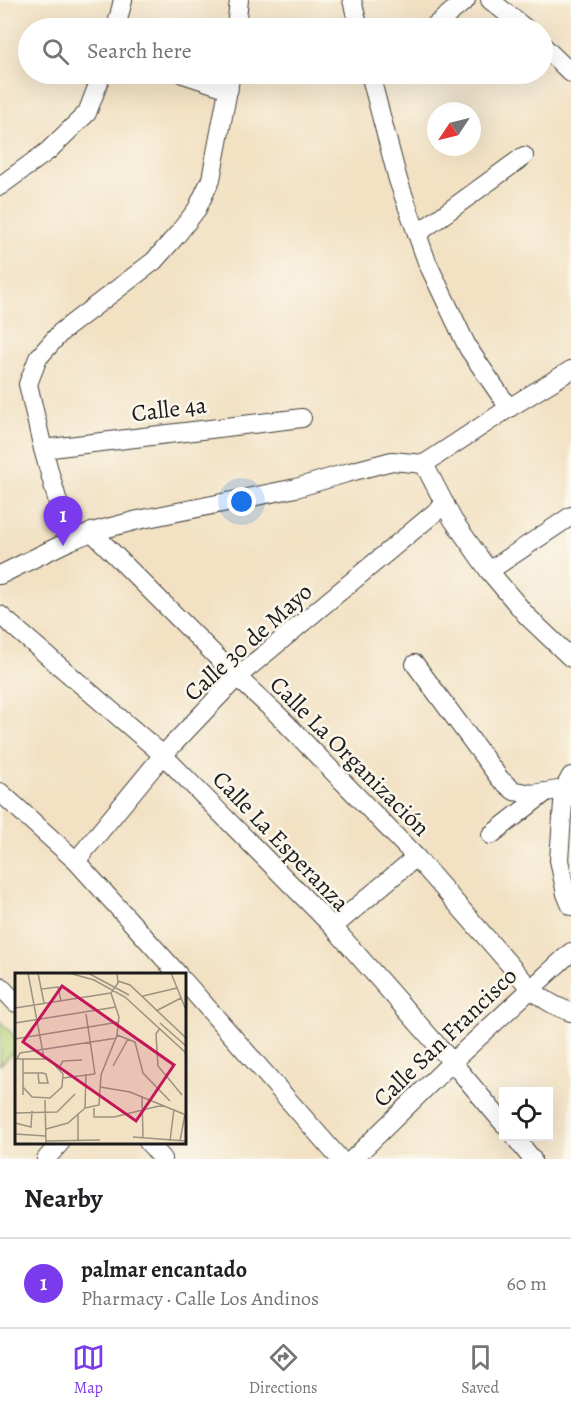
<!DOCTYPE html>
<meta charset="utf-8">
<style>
:root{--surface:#fff;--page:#f6f6f6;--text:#202124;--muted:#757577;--line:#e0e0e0;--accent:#7c3aed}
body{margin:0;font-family:Alegreya,serif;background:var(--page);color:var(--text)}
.controls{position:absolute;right:18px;bottom:18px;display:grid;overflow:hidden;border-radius:0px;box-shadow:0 6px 24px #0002}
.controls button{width:54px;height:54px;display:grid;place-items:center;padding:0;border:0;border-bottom:2px solid var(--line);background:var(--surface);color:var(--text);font:30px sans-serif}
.compass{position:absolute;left:427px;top:102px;width:54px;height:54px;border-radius:50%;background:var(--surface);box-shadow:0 6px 24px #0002;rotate:235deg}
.you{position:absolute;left:242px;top:502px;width:21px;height:21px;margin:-15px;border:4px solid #fff;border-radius:50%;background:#1a73e8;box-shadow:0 0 0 9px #1a73e833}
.badge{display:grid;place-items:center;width:39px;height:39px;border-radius:50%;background:var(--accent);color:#fff;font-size:20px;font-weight:700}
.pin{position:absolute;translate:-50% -50px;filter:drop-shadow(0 2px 3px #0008)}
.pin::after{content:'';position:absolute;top:32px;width:21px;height:18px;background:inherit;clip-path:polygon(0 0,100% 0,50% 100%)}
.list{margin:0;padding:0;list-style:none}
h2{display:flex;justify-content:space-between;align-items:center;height:78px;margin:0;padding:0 24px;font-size:26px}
h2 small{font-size:20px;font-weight:400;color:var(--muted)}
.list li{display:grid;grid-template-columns:39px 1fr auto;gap:18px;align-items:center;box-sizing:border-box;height:90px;padding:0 24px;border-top:2px solid var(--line)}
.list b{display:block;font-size:22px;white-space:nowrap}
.list p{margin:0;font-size:20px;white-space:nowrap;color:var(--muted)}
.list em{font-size:20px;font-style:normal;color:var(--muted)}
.icon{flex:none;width:33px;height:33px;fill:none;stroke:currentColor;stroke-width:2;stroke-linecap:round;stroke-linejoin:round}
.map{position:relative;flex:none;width:571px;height:1159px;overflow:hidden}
.search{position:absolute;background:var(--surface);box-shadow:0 6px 24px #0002;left:18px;right:18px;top:18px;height:66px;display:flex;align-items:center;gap:15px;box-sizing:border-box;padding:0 21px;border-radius:33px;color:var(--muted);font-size:22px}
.sheet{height:168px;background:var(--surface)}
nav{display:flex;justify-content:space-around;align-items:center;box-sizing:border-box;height:84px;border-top:2px solid var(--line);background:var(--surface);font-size:16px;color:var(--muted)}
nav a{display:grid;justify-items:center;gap:3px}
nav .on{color:var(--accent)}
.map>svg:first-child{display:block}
.green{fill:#b6d278;stroke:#69774a;stroke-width:1.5}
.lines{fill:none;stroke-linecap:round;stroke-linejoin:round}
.minor-casing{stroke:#3c3a35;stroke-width:20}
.minor{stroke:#fff;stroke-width:18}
.labels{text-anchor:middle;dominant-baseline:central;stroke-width:5;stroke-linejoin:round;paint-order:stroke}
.street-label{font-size:24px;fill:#1c1c1c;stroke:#fbf7ec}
.inset-road{fill:none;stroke:#9c9280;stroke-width:1.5}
.view{fill:#c2185b;fill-opacity:0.15;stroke:#c2185b;stroke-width:3}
.inset-edge{fill:none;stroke:#1c1c1c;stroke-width:3}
</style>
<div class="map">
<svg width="571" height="1159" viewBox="0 0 571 1159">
<rect width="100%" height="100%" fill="#fbf7ec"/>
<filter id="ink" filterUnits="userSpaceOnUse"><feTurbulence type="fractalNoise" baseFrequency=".0167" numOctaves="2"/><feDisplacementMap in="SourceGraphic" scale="12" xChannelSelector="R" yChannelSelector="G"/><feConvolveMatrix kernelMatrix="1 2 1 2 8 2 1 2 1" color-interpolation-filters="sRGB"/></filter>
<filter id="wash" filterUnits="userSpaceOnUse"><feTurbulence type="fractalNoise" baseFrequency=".008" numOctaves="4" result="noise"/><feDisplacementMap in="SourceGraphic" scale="24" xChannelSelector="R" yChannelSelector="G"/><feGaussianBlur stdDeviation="1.35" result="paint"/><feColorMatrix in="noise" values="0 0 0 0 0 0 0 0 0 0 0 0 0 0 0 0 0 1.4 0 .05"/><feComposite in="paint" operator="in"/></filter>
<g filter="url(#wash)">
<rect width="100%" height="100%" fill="#f2e1c3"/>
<polygon class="green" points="0,1021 16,1038 16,1049 0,1065"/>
</g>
<g filter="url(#ink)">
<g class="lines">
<g class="minor-casing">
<g id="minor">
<polyline points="352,0 359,28"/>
<polyline points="490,0 525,28"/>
<polyline points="116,28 123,0"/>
<polyline points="236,28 239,0"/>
<polyline points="432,28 466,0"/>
<polyline points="542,45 571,73"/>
<polyline points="183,74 229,89"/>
<polyline points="370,74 398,180 427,262 468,348 509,408"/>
<polyline points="0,186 48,151 87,113 102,74"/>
<polyline points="417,234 524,156"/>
<polyline points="43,449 302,418"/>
<polyline points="424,464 453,520 489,571 527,616 571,658"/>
<path d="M 92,532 L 237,677 L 278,715 L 416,857 L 530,988 C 544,1000 554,1006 571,1012"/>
<polyline points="69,541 43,449 28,384 38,358 61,332 154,261 177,235 197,209 211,179 231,74"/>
<polyline points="489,571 571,516"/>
<polyline points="0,575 69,541 92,532 138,520 296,488 350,472 392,461 424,464 509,408 571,370"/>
<polyline points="0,615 163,755 333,927 452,1062 504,1124"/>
<polyline points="415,664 500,779 514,791 533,794 564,789"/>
<polyline points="571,776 564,789 559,860 566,894 571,906"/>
<polyline points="0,792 76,861 178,974"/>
<polyline points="491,835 546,792"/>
<polyline points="76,861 163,755 237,677 445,504"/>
<polyline points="333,927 416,857"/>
<polyline points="184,981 340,1159"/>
<polyline points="0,986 16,1003"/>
<polyline points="514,1136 532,1159"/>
<polyline points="148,1142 163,1159"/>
<polyline points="46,1159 61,1142"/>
<polyline points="353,1159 452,1062 571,952"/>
</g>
</g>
<use href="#minor" class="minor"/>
</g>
</g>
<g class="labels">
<g class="street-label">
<text transform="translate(169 409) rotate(-7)">Calle 4a</text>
<text transform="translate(248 642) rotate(-42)">Calle 30 de Mayo</text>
<text transform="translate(350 756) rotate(45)">Calle La Organización</text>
<text transform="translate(281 841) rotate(46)">Calle La Esperanza</text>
<text transform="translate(445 1037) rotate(-44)">Calle San Francisco</text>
</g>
</g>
<g transform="translate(15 973)">
<rect width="171" height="171" fill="#f2e1c3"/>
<path class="inset-road" d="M 13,0 L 29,85M 23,0 L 29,30M 54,0 L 79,7 L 110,24 L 171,80M 73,0 L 114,22M 156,0 L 171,37M 103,8 L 115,12 L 171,65M 27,16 L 43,14 L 46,28M 128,23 L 162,15M 0,35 L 96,20M 141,38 L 166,25M 71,41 L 80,101M 0,50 L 101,34M 145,50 L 171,73M 145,55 L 141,61 L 143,93 L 167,122M 102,62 L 120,69 L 128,100 L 155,128M 0,66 L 104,49M 0,86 L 34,86 L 48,101 L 47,114 L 35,125 L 17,124 L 8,114M 2,86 L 5,80 L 102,65M 45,93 L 48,88 L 67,87M 98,93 L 113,66M 8,100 L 28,100 L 31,101 L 33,110 L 24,110 L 23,100M 48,105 L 80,101M 85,114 L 115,119 L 171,142M 8,122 L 8,86M 127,123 L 128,165M 30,127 L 31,171M 70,135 L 84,132 L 86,102 L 102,62 L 104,44 L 96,20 L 103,10 L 102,0M 79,135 L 79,144 L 99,144 L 148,132M 0,140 L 42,139 L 60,121M 0,150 L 16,154 L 17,138M 31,156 L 53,150 L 70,135 L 71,101M 0,161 L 31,163M 118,164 L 171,168M 63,167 L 63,141M 31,168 L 85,167M 155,168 L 159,136M 165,168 L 170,141"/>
<path class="view" d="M 47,13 L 159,92 L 121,148 L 8,69 Z"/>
<rect width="171" height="171" class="inset-edge"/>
</g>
</svg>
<div class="controls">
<button><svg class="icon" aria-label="locate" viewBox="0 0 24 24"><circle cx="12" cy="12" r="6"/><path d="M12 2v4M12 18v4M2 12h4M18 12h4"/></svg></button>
</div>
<svg class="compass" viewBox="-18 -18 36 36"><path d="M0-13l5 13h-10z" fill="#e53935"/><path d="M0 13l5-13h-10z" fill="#757577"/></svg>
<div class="you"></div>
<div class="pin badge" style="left:63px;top:546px">1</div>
<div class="search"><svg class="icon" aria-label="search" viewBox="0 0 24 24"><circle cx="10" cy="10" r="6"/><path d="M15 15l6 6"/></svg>Search here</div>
</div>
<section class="sheet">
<h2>Nearby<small></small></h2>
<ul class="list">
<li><span class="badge">1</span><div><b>palmar encantado</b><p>Pharmacy · Calle Los Andinos</p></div><em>60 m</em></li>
</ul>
</section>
<nav>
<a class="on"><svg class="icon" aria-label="map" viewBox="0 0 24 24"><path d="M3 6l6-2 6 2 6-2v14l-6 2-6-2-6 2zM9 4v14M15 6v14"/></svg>Map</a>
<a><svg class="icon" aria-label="directions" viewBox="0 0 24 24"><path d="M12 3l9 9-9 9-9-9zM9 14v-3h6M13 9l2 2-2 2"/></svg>Directions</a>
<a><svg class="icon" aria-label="saved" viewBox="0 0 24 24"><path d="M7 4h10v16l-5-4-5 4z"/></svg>Saved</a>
</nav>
